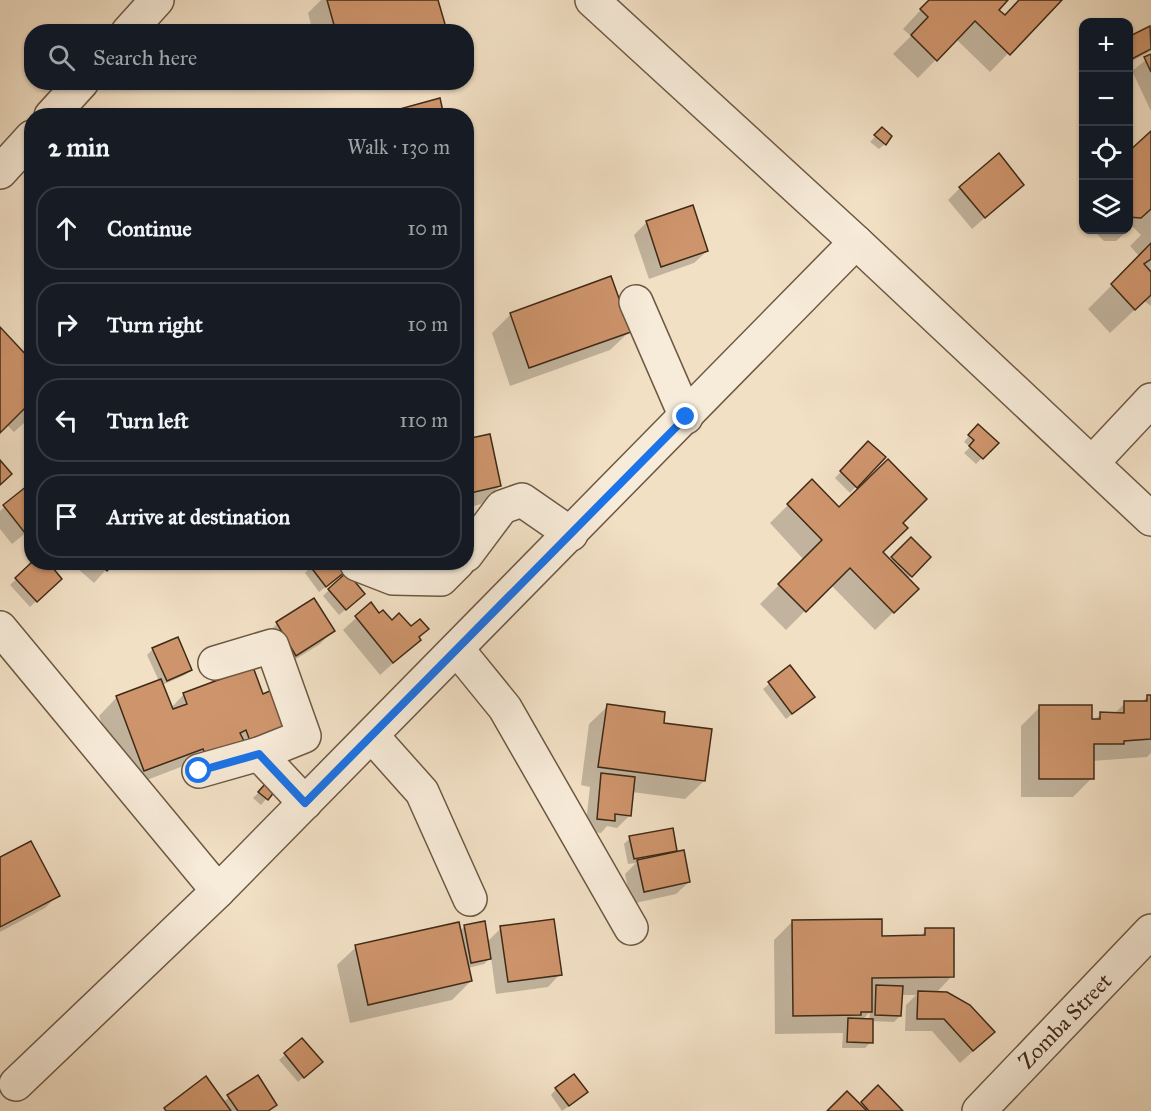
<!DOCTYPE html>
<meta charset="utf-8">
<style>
:root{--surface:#171b24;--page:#20242c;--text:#f1f3f6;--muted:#9ea1a6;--line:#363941}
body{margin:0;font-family:"IM FELL Great Primer",serif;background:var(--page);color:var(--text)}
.controls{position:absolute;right:18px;top:18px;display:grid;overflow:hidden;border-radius:12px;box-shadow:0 2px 4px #0004}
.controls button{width:54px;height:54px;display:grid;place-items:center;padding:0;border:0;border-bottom:2px solid var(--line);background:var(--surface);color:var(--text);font:30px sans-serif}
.stop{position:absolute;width:18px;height:18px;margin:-14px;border:4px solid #1a73e8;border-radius:50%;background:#fff}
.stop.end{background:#1a73e8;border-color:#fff;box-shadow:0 2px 6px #0008}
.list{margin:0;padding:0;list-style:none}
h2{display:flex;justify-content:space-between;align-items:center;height:78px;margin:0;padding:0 24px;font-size:26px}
h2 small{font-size:20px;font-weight:400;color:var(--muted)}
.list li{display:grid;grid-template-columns:39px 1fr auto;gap:18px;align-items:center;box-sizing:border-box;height:84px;margin:0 12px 12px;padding:0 12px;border:2px solid var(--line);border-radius:24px}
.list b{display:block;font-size:22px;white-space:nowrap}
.list em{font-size:20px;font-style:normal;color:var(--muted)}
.icon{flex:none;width:33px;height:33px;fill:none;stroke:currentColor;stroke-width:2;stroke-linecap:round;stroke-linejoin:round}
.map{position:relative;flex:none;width:1151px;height:1111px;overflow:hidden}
.search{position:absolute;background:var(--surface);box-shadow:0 2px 4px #0004;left:24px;top:24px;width:450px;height:66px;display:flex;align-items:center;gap:15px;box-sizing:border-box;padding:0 21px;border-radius:24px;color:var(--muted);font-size:22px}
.panel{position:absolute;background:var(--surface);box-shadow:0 2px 4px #0004;left:24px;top:108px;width:450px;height:462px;border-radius:24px}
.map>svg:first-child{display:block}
.shadow{fill:#0003;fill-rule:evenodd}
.building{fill:#ce946c;stroke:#3f2a16;stroke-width:1.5}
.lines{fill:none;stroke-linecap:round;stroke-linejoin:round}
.minor-casing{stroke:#6c5842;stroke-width:36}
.minor{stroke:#f7ebd9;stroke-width:33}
.route{stroke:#1a73e8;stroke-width:8}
.labels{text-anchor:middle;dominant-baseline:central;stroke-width:4.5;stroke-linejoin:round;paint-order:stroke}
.street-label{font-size:22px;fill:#3f2a16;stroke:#f7ebd9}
</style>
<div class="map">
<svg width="1151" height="1111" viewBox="0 0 1151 1111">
<rect width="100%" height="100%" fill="#f2e0c5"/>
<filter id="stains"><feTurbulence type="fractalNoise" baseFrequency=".00333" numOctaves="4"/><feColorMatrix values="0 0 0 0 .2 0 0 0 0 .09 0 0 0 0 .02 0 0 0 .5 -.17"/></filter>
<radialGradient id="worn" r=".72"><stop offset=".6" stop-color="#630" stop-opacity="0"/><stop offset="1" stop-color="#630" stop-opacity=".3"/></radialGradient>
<g class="shadow">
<polygon points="321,0 436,0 445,30 313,32 308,13"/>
<polygon points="930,0 1006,0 997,10 1004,17 1020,0 1060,0 990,72 956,39 918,78 893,54 911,36 903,29"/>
<polygon points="1150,28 1151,51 1128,63 1128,39"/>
<polygon points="1151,56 1151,111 1132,71"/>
<polygon points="882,129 885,144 879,149 870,142"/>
<polygon points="1151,133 1151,306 1144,301 1110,333 1088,309 1140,257 1130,246 1141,235 1132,226 1128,229 1128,154"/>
<polygon points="1022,185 972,229 948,200 960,188"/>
<polygon points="647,222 707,251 694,263 649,279 634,235"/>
<polygon points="1093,230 1128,230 1116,241 1104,241"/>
<polygon points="511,314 629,332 610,350 510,386 492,333"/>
<polygon points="0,329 29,360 32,358 32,416 14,432 7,425 0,431"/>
<polygon points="972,432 997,443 976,464 964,453 970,447 964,442"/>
<polygon points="466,441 500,486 481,504 466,508"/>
<polygon points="868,443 884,457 850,493 835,478"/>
<polygon points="812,481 839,509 901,523 881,552 890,561 911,539 929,557 908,579 917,589 875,630 831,585 786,630 760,604 804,560 770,523"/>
<polygon points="32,484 32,528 12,544 0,529 0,511"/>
<polygon points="466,516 481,527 466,546"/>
<polygon points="34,562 60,578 30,607 10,585"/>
<polygon points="82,562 113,562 94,583 77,568"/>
<polygon points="311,567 339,577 319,592 305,573"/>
<polygon points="329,590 357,600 339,615 323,596"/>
<polygon points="313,600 333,631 320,644 283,667 264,636 277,624"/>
<polygon points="371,604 379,615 419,640 380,675 343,630"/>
<polygon points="153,649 191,669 185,675 162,685 171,708 184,694 262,695 285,727 126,788 99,716 117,697 159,681 147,655"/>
<polygon points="790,667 813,697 786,719 763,689"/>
<polygon points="1148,696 1151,696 1151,753 1147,757 1092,761 1092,778 1073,797 1021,797 1021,726 1040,707 1094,720 1101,714 1114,714 1125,703 1141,703"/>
<polygon points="608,706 662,724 704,781 685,799 632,792 630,815 617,828 607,826 601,833 585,831 590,787 581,785 589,724"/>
<polygon points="260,791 273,791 261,805 253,798"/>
<polygon points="630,838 675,850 671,854 689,882 676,894 631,904 625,874 636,863 628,864 624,844"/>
<polygon points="0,859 58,895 45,908 0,932"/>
<path d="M 793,921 L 881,937 L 919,937 L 926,930 L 952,976 L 936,993 L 980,1045 L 960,1063 L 932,1031 L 905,1031 L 906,1005 L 916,995 L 901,995 L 900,1016 L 894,1022 L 871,1021 L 871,1042 L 865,1048 L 842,1048 L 843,1033 L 775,1034 L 774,940 ZM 870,1012 L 869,1021 L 862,1020 Z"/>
<polygon points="465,926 487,942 501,928 560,974 548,987 496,994 491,957 484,964 468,968 471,981 452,1000 350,1023 337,965 356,947 460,931"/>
<polygon points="302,1040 315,1067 298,1082 279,1060"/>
<polygon points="257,1077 275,1105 269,1111 163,1111 223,1102"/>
<polygon points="556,1089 580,1098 562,1111 551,1095"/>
</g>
<g class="building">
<polygon points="327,0 438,0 447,31 336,32"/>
<polygon points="929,0 1008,0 999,10 1005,15 1019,0 1062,0 1010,55 975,21 937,61 911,35 928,17 920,9"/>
<polygon points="1150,26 1151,49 1128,61 1128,37"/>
<polygon points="1151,54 1151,72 1144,57"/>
<polygon points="440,98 444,116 397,116 396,110"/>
<polygon points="882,127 892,136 886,145 874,135"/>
<polygon points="1151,131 1151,209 1141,218 1128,217 1128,152"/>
<polygon points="999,153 1024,185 985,218 959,187"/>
<polygon points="693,205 708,251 661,267 646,221"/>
<polygon points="1151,243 1151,259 1144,264 1151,272 1151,295 1135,310 1111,284"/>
<polygon points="611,276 631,332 529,368 510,313"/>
<polygon points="0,327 29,358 32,356 32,413 26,407 0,433"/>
<polygon points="978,424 999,443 983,459 969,446 974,440 968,435"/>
<polygon points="490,434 501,486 466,494 466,439"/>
<polygon points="868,441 886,457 857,488 840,471"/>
<polygon points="888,459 927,499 903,523 908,528 883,552 919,589 894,613 850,568 806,612 778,584 822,540 787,504 812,479 839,507"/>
<polygon points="0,460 12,474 0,485"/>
<polygon points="32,482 32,527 25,533 3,505"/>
<polygon points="911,537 931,557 912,577 891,557"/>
<polygon points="32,562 48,562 62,579 37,602 15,578"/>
<polygon points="98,562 115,562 107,571"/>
<polygon points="314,562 340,562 346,571 326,587 310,566"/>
<polygon points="347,572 365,594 346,610 328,589"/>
<polygon points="314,598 335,631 296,656 276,622"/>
<polygon points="371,602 379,613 383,610 392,620 399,613 411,626 420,619 429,629 419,637 421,640 393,663 355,616"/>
<polygon points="178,637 192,670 167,681 152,648"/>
<polygon points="790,665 815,697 792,714 768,682"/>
<polygon points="253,667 263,694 272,690 286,727 250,741 246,730 240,733 244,741 206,756 203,749 144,771 116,696 161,679 173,709 187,704 183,693"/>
<polygon points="1147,695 1151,695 1151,739 1124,741 1124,744 1094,744 1094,779 1039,779 1039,705 1092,705 1092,719 1100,719 1100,712 1124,713 1124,701 1147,701"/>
<polygon points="607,704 665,712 664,723 712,729 705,781 598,767"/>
<polygon points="601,773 635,777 631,816 615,814 615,821 597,819"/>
<polygon points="266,783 275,791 268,800 258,792"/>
<polygon points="673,828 677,851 634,859 629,836"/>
<polygon points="31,841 60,896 0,927 0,857"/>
<polygon points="684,850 690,882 644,892 637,860"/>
<polygon points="554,919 562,975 508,982 500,926"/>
<polygon points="882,919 882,936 925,935 925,928 954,928 954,977 872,978 872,1012 861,1012 861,1015 793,1016 792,920"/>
<polygon points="485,921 491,959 471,963 464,925"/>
<polygon points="459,922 472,981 368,1005 355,945"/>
<polygon points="876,985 903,986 901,1016 875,1015"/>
<polygon points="918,991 947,992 970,1005 995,1032 973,1051 944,1019 917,1019"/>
<polygon points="848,1018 873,1019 873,1043 847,1042"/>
<polygon points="302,1038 323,1062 304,1078 284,1053"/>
<polygon points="574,1074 588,1092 569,1106 555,1088"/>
<polygon points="258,1075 277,1105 268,1111 238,1111 227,1095"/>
<polygon points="206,1076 231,1111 166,1111 164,1108"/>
<polygon points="878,1085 903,1111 869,1111 861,1102"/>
<polygon points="847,1091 867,1111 827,1111"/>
</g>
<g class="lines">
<g class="minor-casing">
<g id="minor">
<polyline points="592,0 856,242 1151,519"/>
<polyline points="128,32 157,0"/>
<polyline points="51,116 82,82"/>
<polyline points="0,172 32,137"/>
<polyline points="636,302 686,417"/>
<polyline points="1092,463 1151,400"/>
<polyline points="466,555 502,507 522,500 571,534"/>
<polyline points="357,564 393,578 441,579 458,562"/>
<polyline points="0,628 218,891"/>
<polyline points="457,649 505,708 631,928"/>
<polyline points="215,663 272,646 304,736 259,754"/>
<polyline points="372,736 422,792 470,899"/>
<polyline points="199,771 259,754 305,803"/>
<polyline points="16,1084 218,891 856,242"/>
<polyline points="979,1111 1151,931"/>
</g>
</g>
<use href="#minor" class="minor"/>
</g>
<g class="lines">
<polyline class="route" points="199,771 259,754 305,803 686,417"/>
</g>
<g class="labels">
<g class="street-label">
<text transform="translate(1065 1021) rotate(-46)">Zomba Street</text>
</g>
</g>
<rect width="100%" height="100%" filter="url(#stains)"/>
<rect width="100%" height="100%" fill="url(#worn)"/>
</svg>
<div class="controls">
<button>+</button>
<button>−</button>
<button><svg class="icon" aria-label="locate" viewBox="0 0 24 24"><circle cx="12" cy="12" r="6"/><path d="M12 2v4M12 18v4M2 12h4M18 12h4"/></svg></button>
<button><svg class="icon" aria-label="layers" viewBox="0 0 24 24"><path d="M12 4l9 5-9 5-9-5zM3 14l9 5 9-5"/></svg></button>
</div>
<div class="stop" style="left:199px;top:771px"></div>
<div class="stop end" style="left:686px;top:417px"></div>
<div class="search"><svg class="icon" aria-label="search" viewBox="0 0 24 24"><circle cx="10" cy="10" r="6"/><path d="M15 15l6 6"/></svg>Search here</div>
<section class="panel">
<h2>2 min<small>Walk · 130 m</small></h2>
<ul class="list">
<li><svg class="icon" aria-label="ahead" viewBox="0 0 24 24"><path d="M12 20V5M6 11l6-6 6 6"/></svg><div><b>Continue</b></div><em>10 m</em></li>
<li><svg class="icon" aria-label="right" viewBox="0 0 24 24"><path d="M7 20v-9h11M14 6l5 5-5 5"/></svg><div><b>Turn right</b></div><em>10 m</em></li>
<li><svg class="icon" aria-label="left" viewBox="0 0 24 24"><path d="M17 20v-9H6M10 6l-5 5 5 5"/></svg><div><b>Turn left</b></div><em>110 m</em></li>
<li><svg class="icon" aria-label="arrive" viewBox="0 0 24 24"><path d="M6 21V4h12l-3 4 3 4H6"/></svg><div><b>Arrive at destination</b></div></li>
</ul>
</section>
</div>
